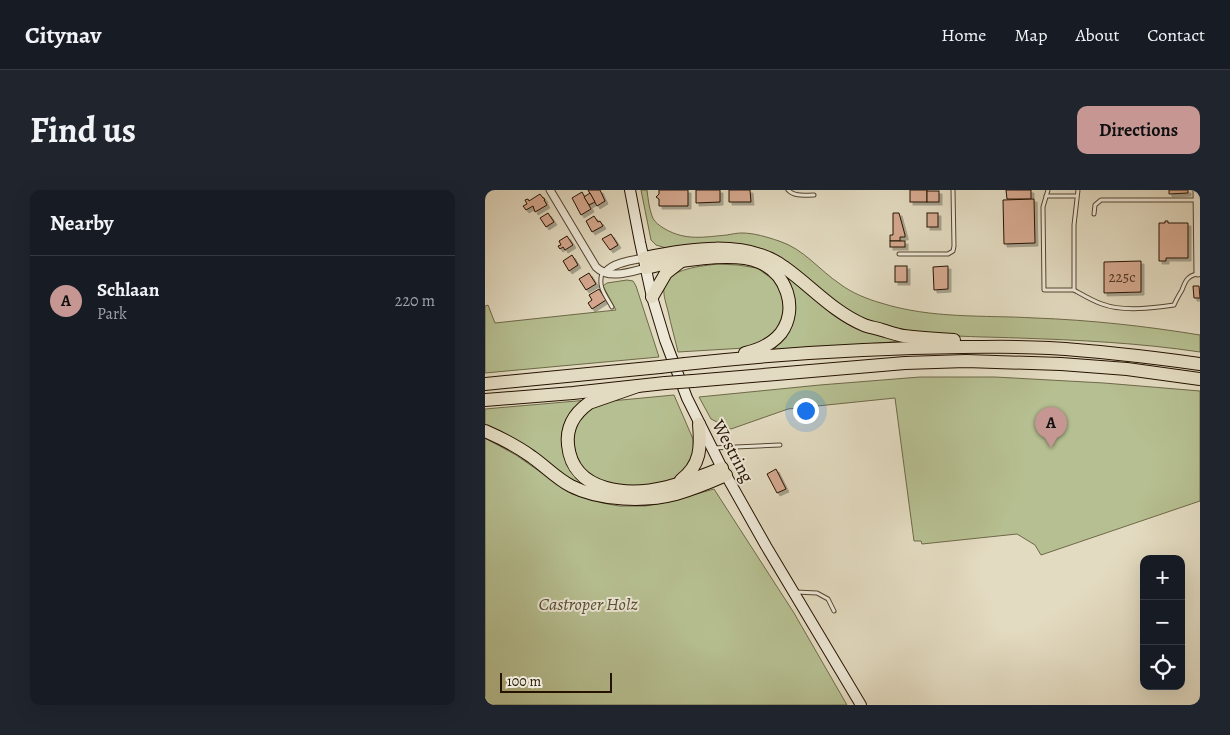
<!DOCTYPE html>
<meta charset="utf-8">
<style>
:root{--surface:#171b24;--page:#20242c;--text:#f1f3f6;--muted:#9ea1a6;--line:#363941;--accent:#c59692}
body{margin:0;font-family:Alegreya,serif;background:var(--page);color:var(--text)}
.controls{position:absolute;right:15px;bottom:15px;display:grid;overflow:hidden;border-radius:10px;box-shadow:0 5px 20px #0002}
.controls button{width:45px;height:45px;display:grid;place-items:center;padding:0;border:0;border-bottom:1px solid var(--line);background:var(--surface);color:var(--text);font:25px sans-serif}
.scale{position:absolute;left:15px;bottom:12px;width:112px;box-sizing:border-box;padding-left:5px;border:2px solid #251200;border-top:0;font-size:14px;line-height:18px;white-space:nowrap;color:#251200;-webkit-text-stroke:4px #ede8d7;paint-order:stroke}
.you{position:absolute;left:320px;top:220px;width:18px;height:18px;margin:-12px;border:4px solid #fff;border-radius:50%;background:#1a73e8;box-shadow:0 0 0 8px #1a73e833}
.badge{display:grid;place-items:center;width:32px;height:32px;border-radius:50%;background:var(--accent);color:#111;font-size:16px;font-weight:700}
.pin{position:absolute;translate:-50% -41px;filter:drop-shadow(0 1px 2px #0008)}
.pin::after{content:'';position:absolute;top:26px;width:18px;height:15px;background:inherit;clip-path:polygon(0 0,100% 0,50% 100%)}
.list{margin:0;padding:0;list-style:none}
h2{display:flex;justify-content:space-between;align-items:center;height:65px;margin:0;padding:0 20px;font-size:21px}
h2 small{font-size:16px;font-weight:400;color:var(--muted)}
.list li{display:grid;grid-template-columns:32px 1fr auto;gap:15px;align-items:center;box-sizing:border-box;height:90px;padding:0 20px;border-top:1px solid var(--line)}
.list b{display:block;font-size:19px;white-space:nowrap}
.list p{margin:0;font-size:16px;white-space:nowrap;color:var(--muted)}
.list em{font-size:16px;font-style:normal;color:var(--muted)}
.icon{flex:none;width:28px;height:28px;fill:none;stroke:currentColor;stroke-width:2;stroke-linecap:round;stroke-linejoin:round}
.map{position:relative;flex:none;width:715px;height:515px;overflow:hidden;border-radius:10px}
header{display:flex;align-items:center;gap:30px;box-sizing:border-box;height:70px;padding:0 25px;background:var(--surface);border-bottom:1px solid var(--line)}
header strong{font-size:24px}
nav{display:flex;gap:28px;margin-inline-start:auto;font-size:18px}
.intro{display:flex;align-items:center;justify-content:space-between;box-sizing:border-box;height:120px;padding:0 30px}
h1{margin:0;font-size:35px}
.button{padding:12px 22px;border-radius:10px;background:var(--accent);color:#111;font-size:18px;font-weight:700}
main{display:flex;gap:30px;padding:0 30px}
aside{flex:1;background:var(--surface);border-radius:10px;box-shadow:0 5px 20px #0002}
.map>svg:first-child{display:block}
.green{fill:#b6bf91;stroke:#6e6848}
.building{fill:#d6a990;stroke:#251200;filter:url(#shadow)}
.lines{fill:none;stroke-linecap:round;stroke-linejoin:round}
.lane-casing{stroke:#544430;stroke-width:5}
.street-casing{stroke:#544430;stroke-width:9}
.secondary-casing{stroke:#251200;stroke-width:12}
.highway-casing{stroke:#251200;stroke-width:14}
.lane{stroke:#ede8d7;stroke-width:3}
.street{stroke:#ede8d7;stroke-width:7}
.secondary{stroke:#ede8d7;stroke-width:10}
.highway{stroke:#e3dbc1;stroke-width:12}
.highway-bridge-casing{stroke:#251200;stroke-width:14;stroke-linecap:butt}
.highway-bridge{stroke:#e3dbc1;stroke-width:12}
.labels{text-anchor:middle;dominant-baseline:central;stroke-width:4;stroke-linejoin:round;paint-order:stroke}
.number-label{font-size:15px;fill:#513824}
.street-label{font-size:18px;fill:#251200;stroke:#ede8d7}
.park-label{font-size:18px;font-style:italic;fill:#584f33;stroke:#ede8d7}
</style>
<header>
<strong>Citynav</strong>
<nav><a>Home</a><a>Map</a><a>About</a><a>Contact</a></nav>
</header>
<div class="intro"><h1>Find us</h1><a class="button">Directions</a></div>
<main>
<aside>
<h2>Nearby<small></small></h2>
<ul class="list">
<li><span class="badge">A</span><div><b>Schlaan</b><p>Park</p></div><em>220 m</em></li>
</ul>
</aside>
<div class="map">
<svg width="715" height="515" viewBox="0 0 715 515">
<defs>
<filter id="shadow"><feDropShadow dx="3" dy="3" stdDeviation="0" flood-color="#0004"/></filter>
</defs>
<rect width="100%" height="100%" fill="#e3dbc1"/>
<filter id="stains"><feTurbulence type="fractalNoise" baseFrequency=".004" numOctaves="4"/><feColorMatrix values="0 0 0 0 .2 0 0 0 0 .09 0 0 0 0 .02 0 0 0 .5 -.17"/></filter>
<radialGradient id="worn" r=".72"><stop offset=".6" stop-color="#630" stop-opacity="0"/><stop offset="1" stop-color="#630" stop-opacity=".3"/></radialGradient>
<g class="green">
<path d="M 156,0 L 162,0 C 163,8 164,18 167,26 C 169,32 175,36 180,39 C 201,51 219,47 242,45 C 247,44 252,43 257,43 C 269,43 282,47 294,51 C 319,59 334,80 355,94 C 367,103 382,109 396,113 C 447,129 498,125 550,128 C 605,130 660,136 715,145 L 715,162 C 655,153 594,150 533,148 C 482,146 432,148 383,130 C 365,124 350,111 335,100 C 320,88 305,76 290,65 L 280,60 L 270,57 L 181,58 L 171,55 L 166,50 Z"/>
<path d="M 233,74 L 253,75 L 272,78 L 290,91 L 301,115 L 295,136 L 278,152 L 260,158 L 193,162 C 190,149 186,135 183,121 C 181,113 178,105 179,98 C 182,78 218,76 233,74 Z"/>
<polygon points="287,74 322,100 420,151 286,161 294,154 308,131"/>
<polygon points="142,90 148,91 151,96 174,167 0,183 0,116 3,115 10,133 131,120 118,96 122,93"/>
<polygon points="435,187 510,187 619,193 715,201 715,311 556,365 550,355 532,344 437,354 436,351 429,351 410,208 303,219 246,239 226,229 214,207 335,195"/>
<polygon points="189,205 208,249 209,261 203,279 191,289 168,295 139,296 115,292 94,275 87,256 90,239 97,226 113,214 126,211"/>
<polygon points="103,210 79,242 106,299 105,301 0,237 0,219"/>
<polygon points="0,248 31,265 87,304 118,313 134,316 160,316 182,312 229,299 309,423 362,515 0,515"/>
</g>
<g class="building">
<polygon points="103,0 115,0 120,11 112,16"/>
<polygon points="174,0 203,0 203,16 174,16 174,9 171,7 174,4"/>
<polygon points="211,0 235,0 235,12 211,13"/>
<polygon points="244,0 265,0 266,12 244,12"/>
<rect x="425" y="0" width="17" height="12"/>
<polygon points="521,0 546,0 546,9 522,9"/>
<polygon points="684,0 703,0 703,3 684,4"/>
<rect x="442" y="1" width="12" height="11"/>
<polygon points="97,2 106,19 96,25 87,8"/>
<polygon points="105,3 110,12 104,15 99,7"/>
<polygon points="55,4 58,8 59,8 60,10 59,10 62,15 50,22 48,16 41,20 38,16 42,14 40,10 43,9 44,11"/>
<polygon points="549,9 550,53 519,54 518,10"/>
<polygon points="63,23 69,32 61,37 55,28"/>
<polygon points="408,23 414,23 420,45 420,47 415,47 415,51 405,51 405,45 408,45"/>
<rect x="442" y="23" width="11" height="14"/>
<polygon points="109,26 113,32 115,31 118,36 107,42 101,31"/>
<polygon points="680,31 683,31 683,33 703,33 703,68 681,68 681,71 674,71 674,33 680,33"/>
<polygon points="126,44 133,55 125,60 117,49"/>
<polygon points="82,46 88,55 80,60 78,57 75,59 73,56 76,55 74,51"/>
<rect x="405" y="51" width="15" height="6"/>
<polygon points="87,65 93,75 84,81 78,71"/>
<polygon points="656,71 656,102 619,103 619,72"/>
<rect x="410" y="76" width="12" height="16"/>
<polygon points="463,76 463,99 449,100 448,77"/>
<polygon points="104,83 111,94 101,100 94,89"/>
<polygon points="708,96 714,96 715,108 709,108"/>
<polygon points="114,99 121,110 107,119 103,113 107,110 104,105"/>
<polygon points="291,279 301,299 292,303 282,284"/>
</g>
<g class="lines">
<g class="lane-casing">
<g id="lane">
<path d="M 303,0 C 310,7 319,5 329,5"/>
<polyline points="563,0 558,17 559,100 589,100 589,35 593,0"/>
<polyline points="561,6 591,6"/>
<polyline points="609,24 610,15 616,10 712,10"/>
<polyline points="414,64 463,64 468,61 469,56 468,0"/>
<path d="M 117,83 C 113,98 120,104 127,117"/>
<path d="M 589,100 C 598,105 608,111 617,114 C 638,122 668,118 689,115 C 691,110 694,105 697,100 C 700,92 702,86 712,84"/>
<polyline points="228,258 295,255"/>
<polyline points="311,402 332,403 343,409 349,421"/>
</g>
</g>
<g class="street-casing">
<g id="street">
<path d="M 65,0 L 111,77 C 124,90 145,82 161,78"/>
<polyline points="712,0 713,83"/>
<path d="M 121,82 C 127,73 148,70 159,68"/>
</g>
</g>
<g class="secondary-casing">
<polyline id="secondary" points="145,0 155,52 167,107 180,150 202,208 237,278 281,356 376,515"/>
</g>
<g class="highway-casing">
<g id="highway">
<path d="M 159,68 C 201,59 262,49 299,77 C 326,96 348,122 379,135 C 384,137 391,138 397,140 C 404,142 412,145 419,146 C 435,148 452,149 469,150"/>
<path d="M 161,78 C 188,71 249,61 274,72 C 301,83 314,118 296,143 C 287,154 274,160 260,163"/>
<polyline points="167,107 181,83 195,72"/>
<path d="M 200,174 C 292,164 384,158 477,157 C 506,157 535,156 564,158 C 614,161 665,167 715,174"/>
<polyline points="208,191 420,173 481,171 576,174 642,179 715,189"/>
<polyline points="0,194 175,177"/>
<path d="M 153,196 L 104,213 C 90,223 81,237 83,255 C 88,304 145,306 182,297 C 201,292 220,285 237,278"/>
<polyline points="0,210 88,203 180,193"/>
<path d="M 0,241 C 16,248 32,256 47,267 C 60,276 72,289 86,296 C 115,311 161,312 191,304 C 208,299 225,292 241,285"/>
<path d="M 196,290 C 216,275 216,257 214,234"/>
</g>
</g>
<use href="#lane" class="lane"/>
<use href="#street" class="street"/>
<use href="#secondary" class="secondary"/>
<use href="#highway" class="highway"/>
<g class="highway-bridge-casing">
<g id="highway-bridge">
<polyline points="175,177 200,174"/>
<polyline points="180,193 208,191"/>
</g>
</g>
<use href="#highway-bridge" class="highway-bridge"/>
</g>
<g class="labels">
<g class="number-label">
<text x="637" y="87">225c</text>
</g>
<g class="street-label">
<text transform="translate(248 261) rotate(62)">Westring</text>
</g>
<g class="park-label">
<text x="103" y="414">Castroper Holz</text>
</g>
</g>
<rect width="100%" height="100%" filter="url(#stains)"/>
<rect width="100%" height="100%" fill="url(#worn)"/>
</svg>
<div class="controls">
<button>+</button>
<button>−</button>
<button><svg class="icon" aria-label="locate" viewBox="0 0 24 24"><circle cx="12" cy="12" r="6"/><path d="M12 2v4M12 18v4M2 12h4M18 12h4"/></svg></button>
</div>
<div class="scale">100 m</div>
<div class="you"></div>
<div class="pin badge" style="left:566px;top:258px">A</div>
</div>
</main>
